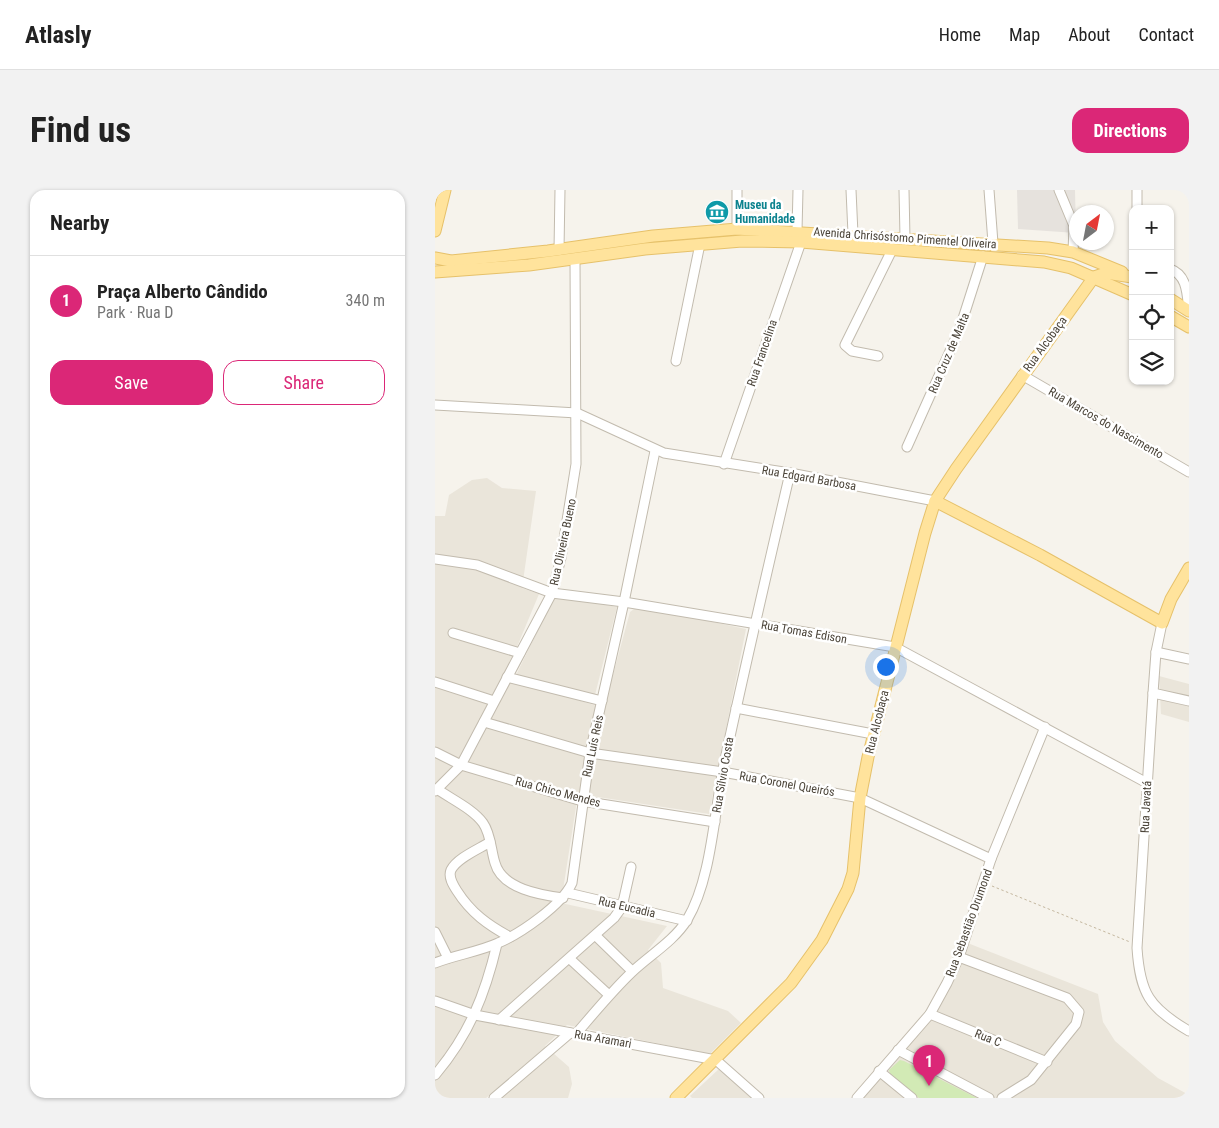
<!DOCTYPE html>
<meta charset="utf-8">
<style>
:root{--surface:#fff;--page:#f2f2f2;--text:#222;--muted:#767676;--line:#e0e0e0;--accent:#db2777}
body{margin:0;font-family:"Roboto Condensed",sans-serif;background:var(--page);color:var(--text)}
.controls{position:absolute;right:15px;top:15px;display:grid;overflow:hidden;border-radius:10px;box-shadow:0 1px 4px #0004}
.controls button{width:45px;height:45px;display:grid;place-items:center;padding:0;border:0;border-bottom:1px solid var(--line);background:var(--surface);color:var(--text);font:25px sans-serif}
.compass{position:absolute;left:634px;top:15px;width:45px;height:45px;border-radius:50%;background:var(--surface);box-shadow:0 1px 4px #0004;rotate:32deg}
.you{position:absolute;left:450px;top:476px;width:18px;height:18px;margin:-12px;border:4px solid #fff;border-radius:50%;background:#1a73e8;box-shadow:0 0 0 8px #1a73e833}
.badge{display:grid;place-items:center;width:32px;height:32px;border-radius:50%;background:var(--accent);color:#fff;font-size:16px;font-weight:700}
.pin{position:absolute;translate:-50% -41px;filter:drop-shadow(0 1px 2px #0008)}
.pin::after{content:'';position:absolute;top:26px;width:18px;height:15px;background:inherit;clip-path:polygon(0 0,100% 0,50% 100%)}
.list{margin:0;padding:0;list-style:none}
h2{display:flex;justify-content:space-between;align-items:center;height:65px;margin:0;padding:0 20px;font-size:21px}
h2 small{font-size:16px;font-weight:400;color:var(--muted)}
.list li{display:grid;grid-template-columns:32px 1fr auto;gap:15px;align-items:center;box-sizing:border-box;height:90px;padding:0 20px;border-top:1px solid var(--line)}
.list b{display:block;font-size:19px;white-space:nowrap}
.list p{margin:0;font-size:16px;white-space:nowrap;color:var(--muted)}
.list em{font-size:16px;font-style:normal;color:var(--muted)}
.actions{display:flex;gap:10px;padding:15px 20px}
.actions a{flex:1;padding:11px 0;border:1px solid var(--accent);border-radius:15px;text-align:center;font-size:18px;color:var(--accent)}
.actions .main{background:var(--accent);color:#fff}
.icon{flex:none;width:28px;height:28px;fill:none;stroke:currentColor;stroke-width:2;stroke-linecap:round;stroke-linejoin:round}
.map{position:relative;flex:none;width:754px;height:908px;overflow:hidden;border-radius:15px}
header{display:flex;align-items:center;gap:30px;box-sizing:border-box;height:70px;padding:0 25px;background:var(--surface);border-bottom:1px solid var(--line)}
header strong{font-size:24px}
nav{display:flex;gap:28px;margin-inline-start:auto;font-size:18px}
.intro{display:flex;align-items:center;justify-content:space-between;box-sizing:border-box;height:120px;padding:0 30px}
h1{margin:0;font-size:35px}
.button{padding:12px 22px;border-radius:15px;background:var(--accent);color:#fff;font-size:18px;font-weight:700}
main{display:flex;gap:30px;padding:0 30px}
aside{flex:1;background:var(--surface);border-radius:15px;box-shadow:0 1px 4px #0004}
.map>svg:first-child{display:block}
.residential{fill:#eae5da}
.industrial{fill:#e6e2dd}
.green{fill:#d2eab5}
.lines{fill:none;stroke-linecap:round;stroke-linejoin:round}
.minor-casing{stroke:#c2bbae;stroke-width:11}
.major-casing{stroke:#e6c16a;stroke-width:13}
.path{stroke:#c4b79f;stroke-width:1;stroke-dasharray:2.5 2.5;stroke-linecap:butt}
.minor{stroke:#fff;stroke-width:9}
.major{stroke:#ffe39c;stroke-width:11}
.labels{text-anchor:middle;dominant-baseline:central;stroke-width:5;stroke-linejoin:round;paint-order:stroke}
.culture-label{font-size:12px;font-weight:bold;fill:#0d838f;stroke:#fff;text-anchor:start}
.street-label{font-size:12px;fill:#4b4439;stroke:#fff}
</style>
<header>
<strong>Atlasly</strong>
<nav><a>Home</a><a>Map</a><a>About</a><a>Contact</a></nav>
</header>
<div class="intro"><h1>Find us</h1><a class="button">Directions</a></div>
<main>
<aside>
<h2>Nearby<small></small></h2>
<ul class="list">
<li><span class="badge">1</span><div><b>Praça Alberto Cândido</b><p>Park · Rua D</p></div><em>340 m</em></li>
</ul>
<div class="actions"><a class="main">Save</a><a>Share</a></div>
</aside>
<div class="map">
<svg width="754" height="908" viewBox="0 0 754 908">
<rect width="100%" height="100%" fill="#f6f3ec"/>
<g class="residential">
<polygon points="52,288 67,298 101,301 87,398 104,404 69,488 169,518 195,422 203,416 311,439 274,624 143,604 126,713 232,736 213,760 226,773 228,798 293,821 306,833 275,864 132,835 110,856 134,877 137,894 133,908 68,908 60,901 51,908 0,908 0,326 10,326 14,305 37,290"/>
<polygon points="125,406 182,417 160,505 81,485 118,410"/>
<polygon points="724,486 754,494 754,532 726,524"/>
<polygon points="530,752 663,804 668,832 680,851 723,888 754,905 754,908 428,908 486,830"/>
<polygon points="285,878 319,908 257,908 255,906"/>
</g>
<polygon class="industrial" points="582,0 640,0 641,43 583,39"/>
<polygon class="green" points="465,870 469,871 542,908 484,908 455,884 454,880"/>
<g class="lines">
<g class="minor-casing">
<g id="minor">
<polyline points="302,0 302,39"/>
<polyline points="416,0 418,44"/>
<polyline points="469,0 470,48"/>
<polyline points="554,0 558,53"/>
<polyline points="624,0 639,36 638,62"/>
<polyline points="702,0 702,19"/>
<polyline points="362,41 363,0"/>
<polyline points="124,60 125,0"/>
<path d="M 735,79 C 753,85 752,106 754,121"/>
<polyline points="443,166 417,161 410,155 457,60"/>
<polyline points="241,171 265,54"/>
<polyline points="587,185 754,282"/>
<polyline points="0,215 142,223 229,263 355,283 500,311"/>
<polyline points="472,257 524,141 548,66"/>
<polyline points="289,274 366,52"/>
<polyline points="0,369 42,375 117,403 189,412 460,457 712,593"/>
<path d="M 727,433 L 721,462 L 718,503 L 702,758 C 705,803 714,818 754,841"/>
<polyline points="18,443 85,463"/>
<polyline points="721,462 754,469"/>
<polyline points="72,487 167,511"/>
<polyline points="0,492 59,511"/>
<polyline points="718,503 754,511"/>
<polyline points="301,518 438,544"/>
<polyline points="49,532 155,563 288,582 425,608 556,669"/>
<polyline points="0,562 26,575 147,611 280,632"/>
<path d="M 2,599 C 16,609 38,619 48,633 C 56,644 56,661 60,673 C 67,699 106,705 128,708"/>
<polyline points="0,601 26,575 117,403 126,368 141,274 140,69"/>
<path d="M 55,652 C 44,659 22,668 16,680 C 13,687 18,695 22,701 C 36,723 53,735 75,747"/>
<polyline points="133,703 252,731"/>
<polyline points="0,742 13,768"/>
<polyline points="161,746 197,781"/>
<polyline points="524,767 632,808 644,822 641,834 596,890 567,908"/>
<polyline points="135,769 174,805"/>
<path d="M 0,773 C 20,765 43,762 63,753 C 85,744 127,715 137,693 L 155,563 L 189,412 L 220,261"/>
<polyline points="0,811 40,825 281,870 324,908"/>
<polyline points="495,824 612,872"/>
<polyline points="64,830 179,728 187,717 196,677"/>
<path d="M 141,844 C 159,823 177,801 197,782 C 215,765 239,751 252,730 C 276,690 279,625 288,579 C 309,480 332,382 355,283"/>
<polyline points="463,860 554,908"/>
<polyline points="444,881 477,908"/>
<path d="M 0,885 C 34,845 50,805 62,754"/>
<polyline points="59,908 135,843"/>
<polyline points="422,908 495,824 512,793 524,767 556,669 610,537"/>
</g>
</g>
<g class="major-casing">
<g id="major">
<polyline points="0,41 10,0"/>
<polyline points="0,68 16,71 113,61 218,46 302,39 613,58 638,62 687,82"/>
<polyline points="0,82 94,75 210,59 307,51 366,52 609,72 636,78 698,105"/>
<polyline points="735,109 754,121"/>
<polyline points="735,126 754,137"/>
<polyline points="500,311 605,365 727,433 736,409 754,378"/>
<polyline points="241,908 356,793 387,750 413,699 418,683 425,608 433,567 490,343 500,311 521,279 659,87 671,83 697,87"/>
</g>
</g>
<polyline class="path" points="557,696 695,752"/>
<use href="#minor" class="minor"/>
<use href="#major" class="major"/>
</g>
<defs>
<g id="museum-disc" transform="scale(1.25)"><circle r="9.5" fill="#0f9aa8" stroke="#fff"/><path d="M0-6L6-3V-2H-6V-3ZM-5-1h2V3h-2ZM-1-1h2V3h-2ZM3-1h2V3H3ZM-6 4H6V6H-6Z" fill="#fff"/></g>
</defs>
<g fill-rule="evenodd">
<use href="#museum-disc" x="282" y="22"/>
</g>
<g class="labels">
<g class="culture-label">
<text x="300" y="15">Museu da<tspan x="300" dy="14">Humanidade</tspan></text>
</g>
<g class="street-label">
<text transform="translate(470 48) rotate(4)">Avenida Chrisóstomo Pimentel Oliveira</text>
<text transform="translate(610 154) rotate(-54)">Rua Alcobaça</text>
<text transform="translate(327 163) rotate(-71)">Rua Francelina</text>
<text transform="translate(514 163) rotate(-67)">Rua Cruz de Malta</text>
<text transform="translate(671 233) rotate(30)">Rua Marcos do Nascimento</text>
<text transform="translate(374 288) rotate(10)">Rua Edgard Barbosa</text>
<text transform="translate(128 352) rotate(-78)">Rua Oliveira Bueno</text>
<text transform="translate(369 442) rotate(10)">Rua Tomas Edison</text>
<text transform="translate(442 532) rotate(-76)">Rua Alcobaça</text>
<text transform="translate(158 556) rotate(-78)">Rua Luís Reis</text>
<text transform="translate(288 585) rotate(-80)">Rua Sílvio Costa</text>
<text transform="translate(352 594) rotate(10)">Rua Coronel Queirós</text>
<text transform="translate(123 602) rotate(15)">Rua Chico Mendes</text>
<text transform="translate(711 617) rotate(-87)">Rua Javatá</text>
<text transform="translate(192 717) rotate(13)">Rua Eucadia</text>
<text transform="translate(534 733) rotate(-70)">Rua Sebastião Drumond</text>
<text transform="translate(553 848) rotate(22)">Rua C</text>
<text transform="translate(168 849) rotate(10)">Rua Aramari</text>
</g>
</g>
</svg>
<div class="controls">
<button>+</button>
<button>−</button>
<button><svg class="icon" aria-label="locate" viewBox="0 0 24 24"><circle cx="12" cy="12" r="6"/><path d="M12 2v4M12 18v4M2 12h4M18 12h4"/></svg></button>
<button><svg class="icon" aria-label="layers" viewBox="0 0 24 24"><path d="M12 4l9 5-9 5-9-5zM3 14l9 5 9-5"/></svg></button>
</div>
<svg class="compass" viewBox="-18 -18 36 36"><path d="M0-13l5 13h-10z" fill="#e53935"/><path d="M0 13l5-13h-10z" fill="#767676"/></svg>
<div class="you"></div>
<div class="pin badge" style="left:494px;top:896px">1</div>
</div>
</main>
